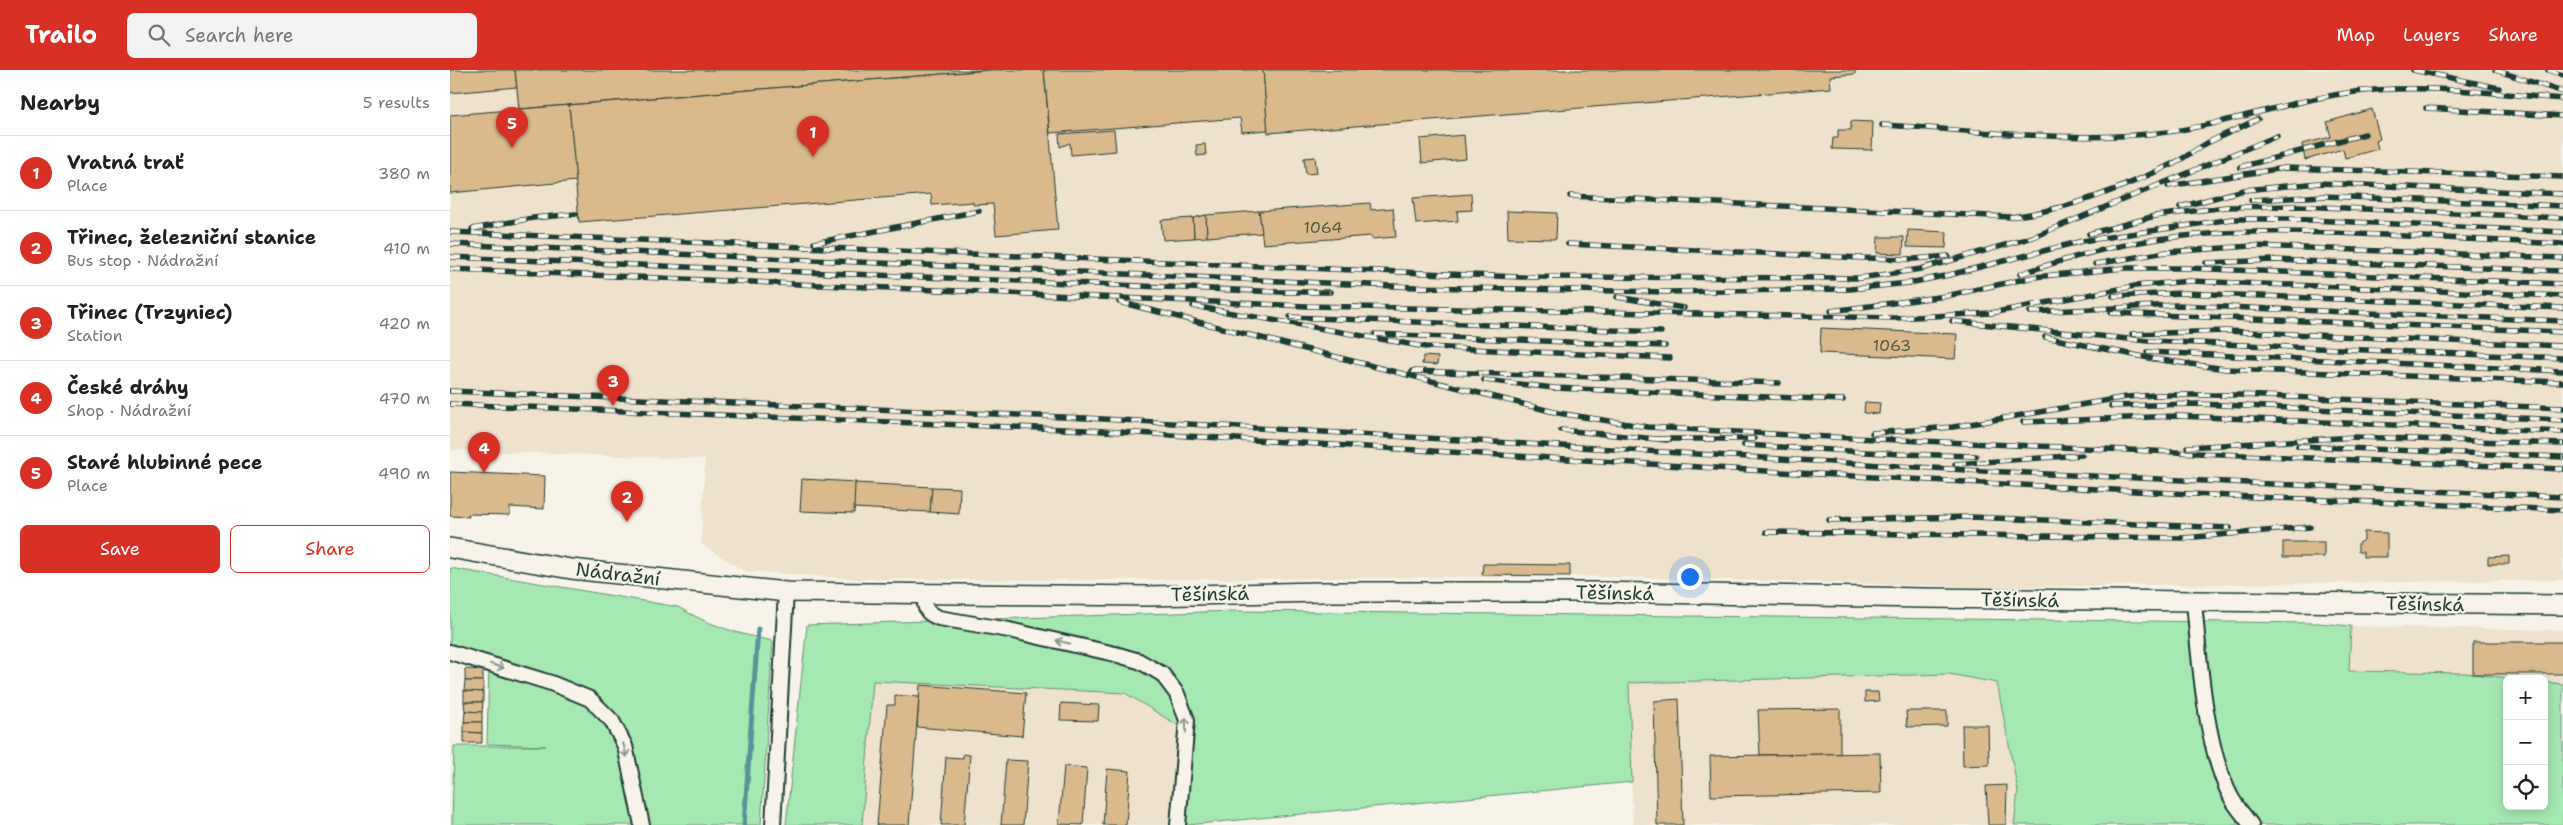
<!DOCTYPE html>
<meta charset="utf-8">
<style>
:root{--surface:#fff;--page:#f2f2f2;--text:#202124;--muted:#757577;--line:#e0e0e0;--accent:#d93025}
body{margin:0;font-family:"Shantell Sans",sans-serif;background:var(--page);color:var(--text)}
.controls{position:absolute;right:15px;bottom:15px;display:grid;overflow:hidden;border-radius:8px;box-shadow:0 2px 12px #0003}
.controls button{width:45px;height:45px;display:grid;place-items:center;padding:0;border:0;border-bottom:1px solid var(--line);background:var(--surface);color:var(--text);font:25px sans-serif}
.you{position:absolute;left:1239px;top:506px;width:18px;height:18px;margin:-12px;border:4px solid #fff;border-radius:50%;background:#1a73e8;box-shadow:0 0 0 8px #1a73e833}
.badge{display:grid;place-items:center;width:32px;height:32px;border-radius:50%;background:var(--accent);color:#fff;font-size:16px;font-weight:700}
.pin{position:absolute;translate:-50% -41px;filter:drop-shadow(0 1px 2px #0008)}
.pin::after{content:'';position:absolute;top:26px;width:18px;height:15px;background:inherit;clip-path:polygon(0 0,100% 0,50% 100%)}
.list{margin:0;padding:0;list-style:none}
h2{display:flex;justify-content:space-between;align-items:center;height:65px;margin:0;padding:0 20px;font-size:21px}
h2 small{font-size:16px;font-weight:400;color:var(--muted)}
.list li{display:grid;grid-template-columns:32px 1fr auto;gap:15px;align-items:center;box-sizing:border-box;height:75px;padding:0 20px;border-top:1px solid var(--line)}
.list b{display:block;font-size:19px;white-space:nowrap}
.list p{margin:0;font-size:16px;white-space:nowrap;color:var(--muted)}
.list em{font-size:16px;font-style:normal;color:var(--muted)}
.actions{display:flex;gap:10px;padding:15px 20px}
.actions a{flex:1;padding:11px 0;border:1px solid var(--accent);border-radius:8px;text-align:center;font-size:18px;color:var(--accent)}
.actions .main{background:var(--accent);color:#fff}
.icon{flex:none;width:28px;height:28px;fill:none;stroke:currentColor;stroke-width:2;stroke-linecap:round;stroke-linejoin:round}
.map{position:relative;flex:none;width:2113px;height:755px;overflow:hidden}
header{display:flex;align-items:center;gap:30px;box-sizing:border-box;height:70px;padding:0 25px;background:var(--accent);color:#fff}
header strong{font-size:24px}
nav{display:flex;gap:28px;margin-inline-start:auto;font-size:18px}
.search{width:350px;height:45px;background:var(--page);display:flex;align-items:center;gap:12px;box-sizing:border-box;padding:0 18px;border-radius:8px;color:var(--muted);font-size:19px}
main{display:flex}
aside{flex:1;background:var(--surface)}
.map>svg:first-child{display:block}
.built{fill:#eee2cd}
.green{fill:#a5e8b2;stroke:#629273}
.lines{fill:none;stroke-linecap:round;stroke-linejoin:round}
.stream{stroke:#589498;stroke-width:5}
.building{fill:#daba8d;stroke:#1f3d34}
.street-casing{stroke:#1f3d34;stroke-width:18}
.secondary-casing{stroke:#1f3d34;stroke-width:22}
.street{stroke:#f7f3e8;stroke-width:14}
.secondary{stroke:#f7f3e8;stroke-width:19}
.rail-casing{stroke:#1f3d34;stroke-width:5.5}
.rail{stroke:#f7f3e8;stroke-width:4;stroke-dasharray:11;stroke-linecap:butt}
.oneway{stroke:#8b988e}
.labels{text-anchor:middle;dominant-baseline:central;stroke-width:4.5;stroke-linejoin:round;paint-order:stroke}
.number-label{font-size:16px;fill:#4e5c4a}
.street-label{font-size:19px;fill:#1f3d34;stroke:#f7f3e8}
</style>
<header>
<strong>Trailo</strong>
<div class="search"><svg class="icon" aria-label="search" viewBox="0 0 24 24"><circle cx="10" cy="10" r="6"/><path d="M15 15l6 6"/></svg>Search here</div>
<nav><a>Map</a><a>Layers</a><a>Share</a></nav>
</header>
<main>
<aside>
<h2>Nearby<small>5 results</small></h2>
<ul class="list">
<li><span class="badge">1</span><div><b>Vratná trať</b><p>Place</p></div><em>380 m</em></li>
<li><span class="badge">2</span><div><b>Třinec, železniční stanice</b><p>Bus stop · Nádražní</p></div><em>410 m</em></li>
<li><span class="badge">3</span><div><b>Třinec (Trzyniec)</b><p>Station</p></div><em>420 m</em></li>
<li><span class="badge">4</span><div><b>České dráhy</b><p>Shop · Nádražní</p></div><em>470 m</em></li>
<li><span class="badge">5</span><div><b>Staré hlubinné pece</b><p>Place</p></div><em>490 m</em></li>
</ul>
<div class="actions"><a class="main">Save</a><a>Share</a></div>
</aside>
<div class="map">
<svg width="2113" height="755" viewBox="0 0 2113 755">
<rect width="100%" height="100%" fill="#f7f3e8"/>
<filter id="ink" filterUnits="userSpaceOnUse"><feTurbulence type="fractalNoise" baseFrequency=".02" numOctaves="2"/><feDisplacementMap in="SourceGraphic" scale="10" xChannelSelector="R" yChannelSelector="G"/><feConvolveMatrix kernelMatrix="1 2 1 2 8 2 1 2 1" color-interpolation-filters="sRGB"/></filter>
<g filter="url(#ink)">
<g class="built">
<polygon points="0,0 2113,0 2113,510 1547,517 1120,506 651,510 408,509 294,501 251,474 255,389 0,380"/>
<polygon points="1901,556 2113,560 2113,614 2094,612 2094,609 2068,609 2015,603 1899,601"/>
<polygon points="1499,604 1547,613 1568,721 1564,755 1183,755 1178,613"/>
<polygon points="423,611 675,623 728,655 721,755 412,755"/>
</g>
<g class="green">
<path d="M 0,498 L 228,537 C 258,555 288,564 323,571 L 311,755 L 2,755 L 4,676 L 96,676 L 37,674 L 39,595 L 0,589 Z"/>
<polygon points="785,541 1868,553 1901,556 1899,601 2015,603 2068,609 2057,609 2057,736 2094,736 2094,612 2113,614 2113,755 1564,755 1568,721 1547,613 1499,604 1179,613 1182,712 737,755 734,755 742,664 675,623 423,611 412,755 336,755 357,555"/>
</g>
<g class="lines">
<polyline class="stream" points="294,755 308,559"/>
</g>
<g class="building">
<polygon points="0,0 65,0 67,17 0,23"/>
<polygon points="65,0 540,0 69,39"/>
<polygon points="540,0 594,0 608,160 546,165 543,134 523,135 523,132 482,135 481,124 129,152 119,35"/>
<polygon points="594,0 813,0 818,60 792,62 790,48 600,63"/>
<polygon points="813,0 1405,0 1405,4 1380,6 1381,18 818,63"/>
<polygon points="119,35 126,111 0,123 0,45"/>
<polygon points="1922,39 1930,69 1926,71 1928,79 1895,88 1893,79 1855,90 1852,74 1881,67 1877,52"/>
<polygon points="1401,51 1423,52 1422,80 1382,79 1383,68 1388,68 1388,60 1401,60"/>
<polygon points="664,60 666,81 621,85 620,73 610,77 609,64"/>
<polygon points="1014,65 1016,89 972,93 970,69"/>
<polygon points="755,74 756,85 747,86 746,75"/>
<polygon points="865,87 867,103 856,104 854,88"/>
<polygon points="1021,124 1022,140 1007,141 1008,151 966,154 963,128"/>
<polygon points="920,133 921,140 943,138 946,167 922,169 921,166 813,174 809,141"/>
<polygon points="809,141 812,163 757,167 756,145"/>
<polygon points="1057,141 1107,143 1106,169 1058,168"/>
<polygon points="756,145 757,167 744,168 743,148"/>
<polygon points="743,148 744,168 713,170 711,150"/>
<polygon points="1458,160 1497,162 1496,178 1457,177"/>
<polygon points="1428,167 1454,167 1453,184 1427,183"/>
<polygon points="1371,258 1507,264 1505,289 1370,283"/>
<polygon points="973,286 988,287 987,295 972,294"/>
<polygon points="1415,332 1430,333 1429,344 1414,343"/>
<polygon points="0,402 95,406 94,439 60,437 60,445 18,444 19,447 0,446"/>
<polygon points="352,409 406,412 404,443 350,441"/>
<polygon points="405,413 482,417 480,442 404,438"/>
<polygon points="482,417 510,418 509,444 480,442"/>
<polygon points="1914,462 1937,463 1937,487 1913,487 1913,482 1908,482 1908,473 1914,470"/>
<rect x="1833" y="472" width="41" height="15"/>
<polygon points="2059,486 2059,494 2038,494 2038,487"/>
<polygon points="1033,494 1120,495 1120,506 1032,505"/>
<rect x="2023" y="572" width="90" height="32"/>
<polygon points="15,599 33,600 33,611 15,611"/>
<polygon points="15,611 33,611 33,622 14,621"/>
<polygon points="470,615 576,623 572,666 467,657"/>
<polygon points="14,621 33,622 33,632 14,632"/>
<polygon points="1415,622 1428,622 1429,631 1415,632"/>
<polygon points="445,625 469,627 459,755 427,755 437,635 445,635"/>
<polygon points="1229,629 1233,755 1207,755 1204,631"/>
<polygon points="14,632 33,632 32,642 15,641"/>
<polygon points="611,633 649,635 648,651 610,650"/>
<polygon points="1390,639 1390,684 1310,685 1308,640"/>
<polygon points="15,641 32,642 32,652 14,652"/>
<polygon points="1456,641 1497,641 1497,656 1457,657"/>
<polygon points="14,652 32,652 32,663 14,662"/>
<polygon points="1512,655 1538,655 1539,695 1513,696"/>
<polygon points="14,662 32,663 32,673 14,673"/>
<polygon points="1430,683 1431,723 1261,726 1260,686"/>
<polygon points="513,684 520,685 514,755 491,755 496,687 513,688"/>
<polygon points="556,690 578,691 573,755 551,755"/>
<polygon points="614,696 637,698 633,755 609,754"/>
<polygon points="657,699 680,701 676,755 653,755"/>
<polygon points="1557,715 1556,755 1538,755 1536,716"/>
</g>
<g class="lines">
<g class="street-casing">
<g id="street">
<path d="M 474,525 C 475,538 475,543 489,548 L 559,560 L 665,584 L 689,591 L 712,604 L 727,624 L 737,650 L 728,755"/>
<path d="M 1744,531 C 1749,587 1755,678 1781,727 C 1786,737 1795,746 1801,755"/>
<polyline points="0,582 101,613 140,629 162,651 175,676 192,755"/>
<polyline points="323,755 336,522"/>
</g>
</g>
<g class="secondary-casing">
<polyline id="secondary" points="0,478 121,499 336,522 698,526 871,522 1145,522 1473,528 2113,535"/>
</g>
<use href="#street" class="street"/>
<use href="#secondary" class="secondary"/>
<g class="rail-casing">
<g id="rail">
<polyline points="1963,0 2049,18"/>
<polyline points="2045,0 2113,22"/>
<polyline points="2098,0 2113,5"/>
<polyline points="1976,38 2113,46"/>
<path d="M 1432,55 C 1524,60 1618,73 1709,63 C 1770,56 1829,34 1890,24 C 1964,12 2039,23 2113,29"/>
<polyline points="1722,95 1757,73 1808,49"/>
<polyline points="1790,97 1915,64"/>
<polyline points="1718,116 1834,98 2113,107"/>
<path d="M 1120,126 L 1561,147 C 1621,139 1674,118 1728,91"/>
<polyline points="1801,130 1874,126 2113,136"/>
<polyline points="1730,137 1794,120 1869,113 2113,124"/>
<polyline points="22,159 83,148 126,144"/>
<polyline points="0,162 1069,207 1410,208 1471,199 1583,167 1827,66"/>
<polyline points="1639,164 1705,146 1776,137 1849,136 2113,148"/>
<polyline points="364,173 529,141"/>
<polyline points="0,174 966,217 1217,222 1400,219 1459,213 1499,205 1632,171 1782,149 1839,149 2113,162"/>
<polyline points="1118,174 1413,188 1464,189 1498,186"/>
<polyline points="0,187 831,222 880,222"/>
<polyline points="1756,193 1824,190 2113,201"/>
<polyline points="1645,194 1716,182 1802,176 2113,188"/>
<polyline points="0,199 857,236 1445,248 1541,243 1685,216 1740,211 2113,226"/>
<path d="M 1570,204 C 1620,187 1671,173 1724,167 C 1795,159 1865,162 1935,165 C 1995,168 2054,171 2113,174"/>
<polyline points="1663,226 1734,223 2113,238"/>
<polyline points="1167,227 1234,238"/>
<polyline points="669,232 1108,343 1198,357 1358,366 2113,399"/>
<polyline points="743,236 976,277 1220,288"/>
<polyline points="1381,241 1496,226 1584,207 1674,198 1736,198 2113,214"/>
<polyline points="1580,242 1727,235 2113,251"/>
<polyline points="1661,243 2113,262"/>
<polyline points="840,247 1211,262"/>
<polyline points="1502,251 1698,271 2113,288"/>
<polyline points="925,264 1215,276"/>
<polyline points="1682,264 1776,261 2113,276"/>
<polyline points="1595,267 1704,289 1776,299 2113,312"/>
<polyline points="1697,282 2113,301"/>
<polyline points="962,301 1329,313"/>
<polyline points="1034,310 1104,318 1393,330"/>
<polyline points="0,321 636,348 1533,401 2113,427"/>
<polyline points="0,334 637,360 1348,403 1780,426 2113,440"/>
<polyline points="1661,336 1749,334 2113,350"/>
<polyline points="1573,352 1727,346 2113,362"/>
<polyline points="1111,360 1217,370"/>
<polyline points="1422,363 1503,357 1676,327 1706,325 1789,325 2113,338"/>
<polyline points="1209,369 1304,369"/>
<polyline points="1294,375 1450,384 1526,386"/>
<polyline points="1848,376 2113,387"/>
<polyline points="1737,377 1905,367 2113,374"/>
<polyline points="1505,394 1632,385"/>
<polyline points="1379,450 1521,447 1780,458"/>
<polyline points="1316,462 1733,468 1860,457"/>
</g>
</g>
<use href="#rail" class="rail"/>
</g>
<defs><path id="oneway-shaft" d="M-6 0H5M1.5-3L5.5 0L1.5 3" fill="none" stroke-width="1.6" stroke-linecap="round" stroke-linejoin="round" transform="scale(1.25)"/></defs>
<g class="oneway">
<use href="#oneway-shaft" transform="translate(613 572) rotate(-167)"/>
<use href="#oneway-shaft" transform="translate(47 596) rotate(17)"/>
<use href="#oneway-shaft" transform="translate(736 655) rotate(-89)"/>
<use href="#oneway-shaft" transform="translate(175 680) rotate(74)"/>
</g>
</g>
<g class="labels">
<g class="number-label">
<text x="873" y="157">1064</text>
<text x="1442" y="275">1063</text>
</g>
<g class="street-label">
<text transform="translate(168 504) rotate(7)">Nádražní</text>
<text transform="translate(1165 523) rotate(1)">Těšínská</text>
<text transform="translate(760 524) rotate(-1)">Těšínská</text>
<text transform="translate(1570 530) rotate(1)">Těšínská</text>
<text transform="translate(1975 534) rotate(1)">Těšínská</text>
</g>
</g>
</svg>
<div class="controls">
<button>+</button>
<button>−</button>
<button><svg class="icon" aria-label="locate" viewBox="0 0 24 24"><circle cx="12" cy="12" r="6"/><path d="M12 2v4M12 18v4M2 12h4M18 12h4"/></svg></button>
</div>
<div class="you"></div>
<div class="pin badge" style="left:363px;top:87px">1</div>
<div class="pin badge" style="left:177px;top:452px">2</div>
<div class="pin badge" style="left:163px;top:336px">3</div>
<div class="pin badge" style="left:34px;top:403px">4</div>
<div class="pin badge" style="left:62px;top:78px">5</div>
</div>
</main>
